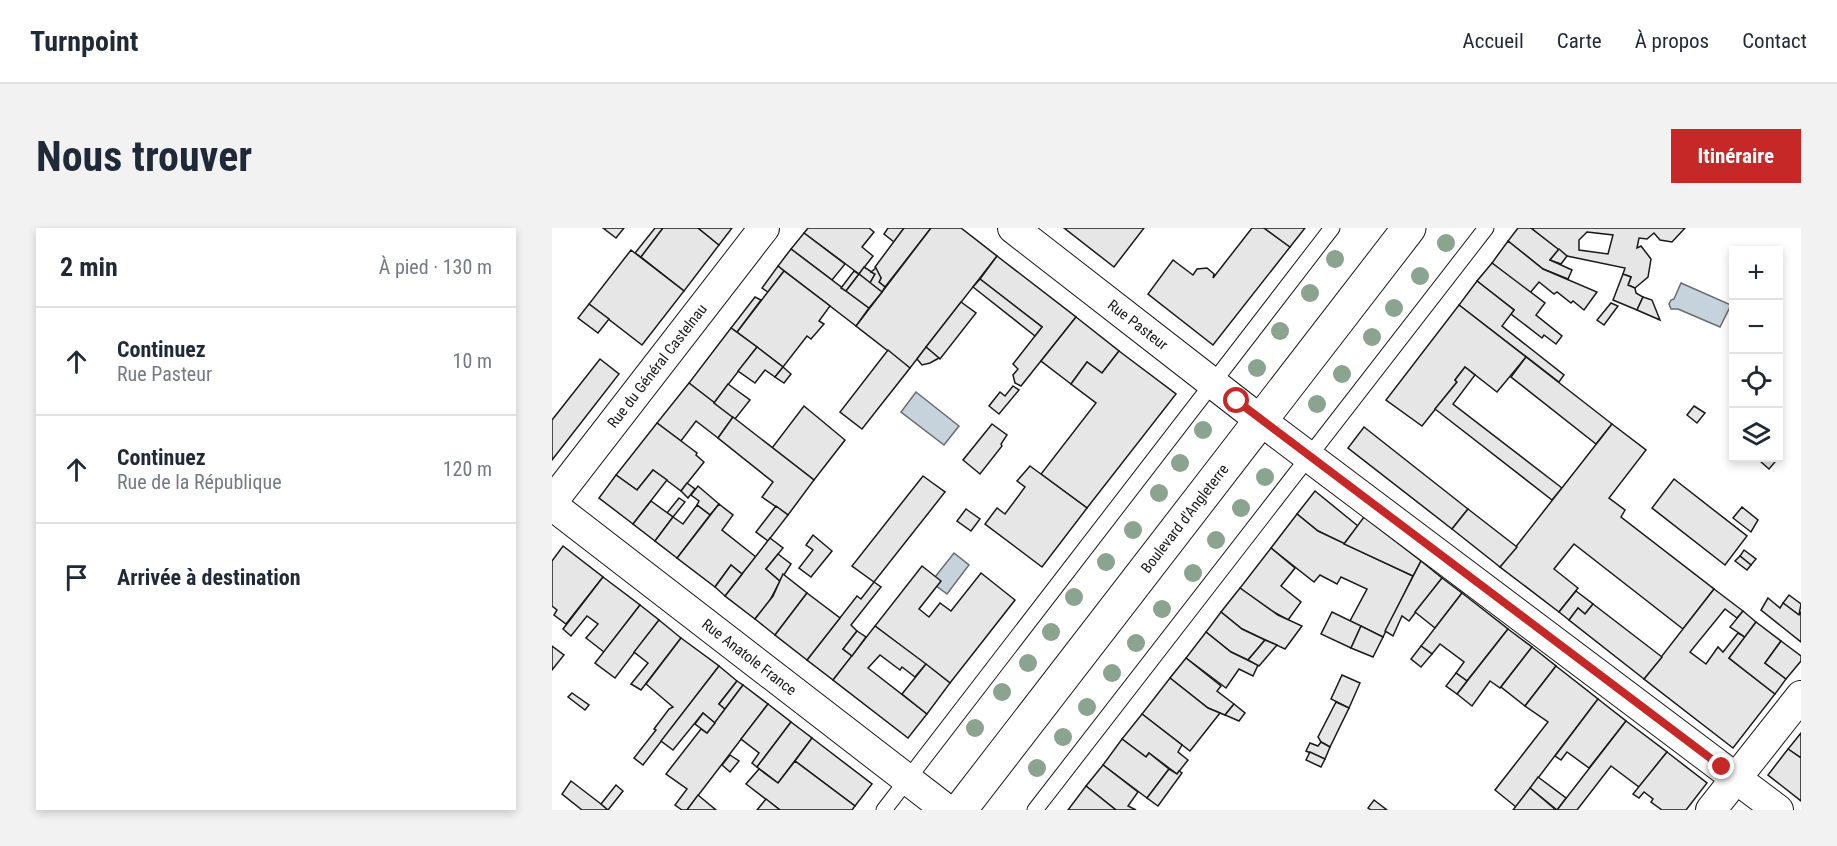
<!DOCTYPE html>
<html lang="fr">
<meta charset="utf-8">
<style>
:root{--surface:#fff;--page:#f2f2f3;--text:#1f2937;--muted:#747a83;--line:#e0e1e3;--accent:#c62828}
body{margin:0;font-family:"Roboto Condensed",sans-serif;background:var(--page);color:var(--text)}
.controls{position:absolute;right:18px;top:18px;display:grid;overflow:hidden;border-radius:0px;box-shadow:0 3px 9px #0003}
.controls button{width:54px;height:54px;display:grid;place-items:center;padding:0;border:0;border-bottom:2px solid var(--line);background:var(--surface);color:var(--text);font:30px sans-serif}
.stop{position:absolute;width:18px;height:18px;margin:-14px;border:4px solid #c62828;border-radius:50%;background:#fff}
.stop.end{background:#c62828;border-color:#fff;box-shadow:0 2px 6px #0008}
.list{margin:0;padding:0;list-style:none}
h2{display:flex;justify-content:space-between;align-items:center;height:78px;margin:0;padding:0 24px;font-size:26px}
h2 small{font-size:20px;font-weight:400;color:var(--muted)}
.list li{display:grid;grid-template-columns:39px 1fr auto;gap:18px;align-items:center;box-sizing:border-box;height:108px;padding:0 24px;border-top:2px solid var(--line)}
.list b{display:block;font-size:22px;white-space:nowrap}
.list p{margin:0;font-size:20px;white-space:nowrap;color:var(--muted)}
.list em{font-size:20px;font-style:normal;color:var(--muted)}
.icon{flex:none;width:33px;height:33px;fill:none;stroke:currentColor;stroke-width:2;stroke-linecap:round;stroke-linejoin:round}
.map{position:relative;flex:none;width:1249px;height:582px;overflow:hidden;border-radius:0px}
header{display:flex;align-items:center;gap:36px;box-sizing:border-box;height:84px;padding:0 30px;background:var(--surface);border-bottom:2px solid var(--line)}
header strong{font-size:28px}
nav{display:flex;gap:33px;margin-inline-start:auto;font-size:21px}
.intro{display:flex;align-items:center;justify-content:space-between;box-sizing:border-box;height:144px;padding:0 36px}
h1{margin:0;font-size:42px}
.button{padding:15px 27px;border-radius:0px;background:var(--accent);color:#fff;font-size:21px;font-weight:700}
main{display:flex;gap:36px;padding:0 36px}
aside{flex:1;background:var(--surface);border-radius:0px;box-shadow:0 3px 9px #0003}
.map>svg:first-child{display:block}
.water{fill:#c6d2dc;stroke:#6a6a6a;stroke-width:1.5}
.building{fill:#e6e6e6;stroke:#1a1a1a;stroke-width:1.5;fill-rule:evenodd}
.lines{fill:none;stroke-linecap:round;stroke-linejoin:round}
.service-casing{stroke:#1a1a1a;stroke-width:17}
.minor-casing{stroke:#1a1a1a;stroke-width:32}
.secondary-casing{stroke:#1a1a1a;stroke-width:35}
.service{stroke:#fff;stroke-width:15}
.minor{stroke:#fff;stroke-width:30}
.secondary{stroke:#fff;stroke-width:33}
.tree{fill:#8aa48f}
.route{stroke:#c62828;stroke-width:8}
.labels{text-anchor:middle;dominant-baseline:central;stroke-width:4.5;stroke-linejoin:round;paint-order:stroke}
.street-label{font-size:15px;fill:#1a1a1a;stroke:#fff}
</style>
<header>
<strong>Turnpoint</strong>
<nav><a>Accueil</a><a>Carte</a><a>À propos</a><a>Contact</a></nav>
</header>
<div class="intro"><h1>Nous trouver</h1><a class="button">Itinéraire</a></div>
<main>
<aside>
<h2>2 min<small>À pied · 130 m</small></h2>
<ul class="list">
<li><svg class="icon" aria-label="ahead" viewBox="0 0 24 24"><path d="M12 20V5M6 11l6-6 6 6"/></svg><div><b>Continuez</b><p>Rue Pasteur</p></div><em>10 m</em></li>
<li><svg class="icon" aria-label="ahead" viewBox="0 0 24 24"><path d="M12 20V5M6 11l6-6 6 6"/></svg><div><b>Continuez</b><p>Rue de la République</p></div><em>120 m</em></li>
<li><svg class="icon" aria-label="arrive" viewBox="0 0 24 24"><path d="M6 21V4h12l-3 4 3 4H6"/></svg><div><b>Arrivée à destination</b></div></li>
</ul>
</aside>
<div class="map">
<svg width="1249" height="582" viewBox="0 0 1249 582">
<rect width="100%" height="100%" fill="#fff"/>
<g class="water">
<polygon points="1129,55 1179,77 1168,99 1126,81 1119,81 1117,76 1119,72 1122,71"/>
<polygon points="364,164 407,198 392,217 349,184"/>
<polygon points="402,325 417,337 395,366 379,354"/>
</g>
<g class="building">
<polygon points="51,0 72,0 64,10"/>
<polygon points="103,0 111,0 89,29 83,25"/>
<polygon points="111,0 146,0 167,17 132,63 89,29"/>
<polygon points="146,0 180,0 167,17"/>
<polygon points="256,0 317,0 322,4 310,19 321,28 307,46 252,5"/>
<polygon points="336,0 352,0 342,14 332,6"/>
<polygon points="352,0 379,0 333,59 327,54 329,50 323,39"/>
<polygon points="379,0 409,0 445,28 358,140 304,98"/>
<polygon points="512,0 592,0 562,39"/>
<polygon points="700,0 712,0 738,19 661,117 596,66 621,32 641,47 645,41 655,40 662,46 661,50"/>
<polygon points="712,0 753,0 738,19"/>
<polygon points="966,0 979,0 1007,21 998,32 1020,42 1016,51 991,41 956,13"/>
<path d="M 979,0 L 1133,0 L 1120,14 L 1108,12 L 1102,5 L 1095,11 L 1087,10 L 1085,20 L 1089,18 L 1099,31 L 1096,49 L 1083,60 L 1076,57 L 1079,49 L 1071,46 L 1073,40 L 1015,28 ZM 1035,4 L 1061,7 L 1056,26 L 1027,22 L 1027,12 Z"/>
<polygon points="252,5 293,36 280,52 239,21"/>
<polygon points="956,13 991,41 1045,64 1032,82 1021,73 1019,75 1005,64 1002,66 987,54 978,65 940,35"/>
<polygon points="239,21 317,80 304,98 226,38"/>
<polygon points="1007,21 1015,28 1009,36 998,32"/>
<polygon points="79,22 132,63 90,117 37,76"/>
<polygon points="445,28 524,89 469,158 463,155 461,147 466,141 461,136 490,99 428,51"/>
<polygon points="940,35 993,75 984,87 1010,108 1004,116 992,107 990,110 959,86 962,82 925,53"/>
<polygon points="226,38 232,43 216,64 210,60"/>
<polygon points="312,39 323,46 318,55 307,46"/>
<polygon points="324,40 329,50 327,54 333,59 330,64 318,55 323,46 319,44"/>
<polygon points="232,43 278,78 267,93 272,96 259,111 255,108 231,139 185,104"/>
<polygon points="302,43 307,46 294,63 289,60"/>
<polygon points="307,46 330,64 317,80 294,63"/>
<polygon points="1071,46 1079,49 1076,57 1083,60 1084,65 1091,69 1085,82 1061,72"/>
<polygon points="428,51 490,99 483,108 421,59"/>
<polygon points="925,53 962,82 950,98 1012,147 1007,154 907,77"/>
<polygon points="203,69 209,72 185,104 179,100"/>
<polygon points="1091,69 1100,72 1108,92 1085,82"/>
<polygon points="409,74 424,85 388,131 374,119"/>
<polygon points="1059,75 1066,78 1052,97 1045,92"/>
<polygon points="37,76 57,91 46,105 26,90"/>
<polygon points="907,77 974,129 945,164 913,139 903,152 905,154 870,198 834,172"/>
<polygon points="524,89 567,123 550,145 535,134 519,156 489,133"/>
<polygon points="179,100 205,119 162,175 137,155"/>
<polygon points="205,119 231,139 223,149 213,142 203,155 186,143"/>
<polygon points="374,119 387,130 378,135 370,137 365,131"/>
<polygon points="336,122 358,140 310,201 288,184"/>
<polygon points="567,123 624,166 535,280 489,246 544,175 519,156 535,134 550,145"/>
<polygon points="974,129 1060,196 1044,216 959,149"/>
<polygon points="48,131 67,146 0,232 0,192"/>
<polygon points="231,139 239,146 232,155 223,149"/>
<polygon points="913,139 923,147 901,176 1010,260 1000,272 883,181 905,154 903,152"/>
<polygon points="137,155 181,189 166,210 144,193 129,213 105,195"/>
<polygon points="176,156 198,172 183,191 162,175"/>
<polygon points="461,158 467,162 447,186 437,178 448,164 453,168"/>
<polygon points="252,178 293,212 262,252 220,220"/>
<polygon points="1142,178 1153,185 1145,195 1135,187"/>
<polygon points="181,189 262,252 236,287 210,269 221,254 166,210"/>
<polygon points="105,195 145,225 144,227 152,234 129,263 101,242 85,262 64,247"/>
<polygon points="440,196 455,207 449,216 450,218 428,246 411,232"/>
<polygon points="1060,196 1094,222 1057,270 1073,282 1069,289 1162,361 1131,401 1022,316 1002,341 1026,360 1007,384 948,339"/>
<polygon points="812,199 916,281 900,301 796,220"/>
<polygon points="1211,230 1217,230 1223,234 1217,241 1208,233"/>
<polygon points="478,238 535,280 490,339 433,296 445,280 453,286 473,259 465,253"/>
<polygon points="101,242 115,252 81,296 47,270 64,247 85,262"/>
<polygon points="371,248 393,264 322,354 300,338"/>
<polygon points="1122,251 1195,308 1173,337 1100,280"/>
<polygon points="135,255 143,261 136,270 129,263"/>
<polygon points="146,258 167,276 158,287 145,277 147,273 139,267"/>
<polygon points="763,263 806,298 792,316 766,303 745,286"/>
<polygon points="127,270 133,274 121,289 115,285"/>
<polygon points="99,273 121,289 103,313 81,296"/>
<polygon points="167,276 181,287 170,302 204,329 190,346 179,337 163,359 125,330"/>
<polygon points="145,277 158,287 125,330 103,313 121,289 131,296"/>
<polygon points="224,278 236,287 216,313 204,304"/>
<polygon points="1190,279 1206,292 1199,304 1181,290"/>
<polygon points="414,281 428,291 419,303 405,293"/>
<polygon points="916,281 965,319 948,339 900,301"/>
<polygon points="745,286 766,303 861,348 831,409 798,393 815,361 789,349 785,356 768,347 762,354 719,320"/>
<polygon points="812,289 869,333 861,348 792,316"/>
<polygon points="261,307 280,323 259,349 247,340 261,322 254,317"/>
<polygon points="218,310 231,320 214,341 228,353 217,374 203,391 173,368"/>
<polygon points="11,318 51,349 14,396 2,387 5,382 0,378 0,333"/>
<polygon points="719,320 743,340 729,358 749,374 736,392 711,378 688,360"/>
<polygon points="1192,322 1204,331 1199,337 1188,328"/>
<polygon points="226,326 239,336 228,353 214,341"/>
<polygon points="1188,328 1199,337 1195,342 1183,333"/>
<polygon points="869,333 890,350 857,393 850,388 841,408 833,403"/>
<polygon points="179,337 190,346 173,368 163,359"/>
<polygon points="370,338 389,353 367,381 377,389 388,375 399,383 429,345 463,372 398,455 323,398"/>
<polygon points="231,346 255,365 223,407 203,391 221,368"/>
<polygon points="51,349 88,377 52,424 34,410 46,396 35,388 19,408 11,401"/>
<polygon points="890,350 910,365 883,400 863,384"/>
<polygon points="322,354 329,359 299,397 305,403 291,421 300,428 281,452 255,432 305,368 309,371"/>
<polygon points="688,360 726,387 750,398 733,421 690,401 669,384"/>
<polygon points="1162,361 1191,383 1185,390 1173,381 1138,424 1154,436 1166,419 1171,424 1186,405 1193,409 1177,430 1223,466 1181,520 1092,451"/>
<polygon points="1024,363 1041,376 1033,386 1026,380 1017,392 1007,384"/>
<polygon points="255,365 288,390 255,432 223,407"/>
<polygon points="910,365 956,401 915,453 904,445 912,434 888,416 880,426 869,418"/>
<polygon points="1237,367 1249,376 1247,387 1231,375"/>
<polygon points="1216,370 1228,380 1231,375 1247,387 1249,384 1249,414 1209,382"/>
<polygon points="1041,376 1110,429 1092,451 1017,392 1026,380 1033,386"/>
<polygon points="88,377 107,392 63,450 43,435"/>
<polygon points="1191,383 1204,394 1193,409 1178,399"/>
<polygon points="669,384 690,401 713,412 696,432 679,424 654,404"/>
<polygon points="780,384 809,398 799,420 769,406"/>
<polygon points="107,392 129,410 89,462 79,456 96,435 82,424"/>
<polygon points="1204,394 1229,413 1213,435 1234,451 1223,466 1177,430"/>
<polygon points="323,398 374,436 363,449 350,439 348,442 328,427 316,440 375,486 356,510 281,452"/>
<polygon points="809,398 831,409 821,429 799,420"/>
<polygon points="956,401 980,419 948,460 938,453 920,478 905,466"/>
<polygon points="305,403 314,409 300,428 291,421"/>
<polygon points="654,404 679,424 706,437 701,448 687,441 674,460 634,430"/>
<polygon points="129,410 167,438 91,537 82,530 104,502 102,501 117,481 121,479 94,456"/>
<polygon points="713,412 725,417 707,438 696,432"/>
<polygon points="1229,413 1249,428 1249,433 1234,451 1213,435"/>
<polygon points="0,418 12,427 0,442"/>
<polygon points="869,418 880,426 869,439 859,431"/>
<polygon points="980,419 1004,438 973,478 949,459"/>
<polygon points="634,430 669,458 665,463 682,476 673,487 656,480 618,450"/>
<polygon points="374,436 398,455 375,486 350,466"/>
<polygon points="167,438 185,453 167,476 173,481 163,495 151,485 121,522 109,513"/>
<polygon points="1004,438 1046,471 964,579 943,562 996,494 973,478"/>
<polygon points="904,445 915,453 905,466 894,458"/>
<polygon points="790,447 808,455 797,480 779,471"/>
<polygon points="618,450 656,480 668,485 638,523 590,486"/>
<polygon points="185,453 191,457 173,481 167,476"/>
<polygon points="191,457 216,476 135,582 130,582 123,577 135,561 114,546 149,501 155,505"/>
<polygon points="20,465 37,477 33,482 16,469"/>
<polygon points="1046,471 1074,493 1037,540 1015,524 1009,532 1003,528"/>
<polygon points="784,474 797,480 778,519 769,514 766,509"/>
<polygon points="216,476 239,494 205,539 200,535 207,525 189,511"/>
<polygon points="682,476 693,485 687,493 673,487"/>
<polygon points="151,485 163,495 155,505 143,496"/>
<polygon points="590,486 630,517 626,524 636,532 625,546 597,525 594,529 570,511"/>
<polygon points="1074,493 1115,524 1087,559 1059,538 1025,582 1005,582"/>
<polygon points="239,494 260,510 226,555 205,539"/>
<polygon points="1249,505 1249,530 1236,521"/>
<polygon points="260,510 320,556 303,578 243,533"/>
<polygon points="570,511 594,529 597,525 617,541 595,570 551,537"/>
<polygon points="769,514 778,519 773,531 754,523 758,515 766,518"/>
<polygon points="1236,521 1249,530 1249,573 1216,547"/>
<polygon points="758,524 773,531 769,539 754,532"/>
<polygon points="1115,524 1155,555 1134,582 1110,582 1099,574 1101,571 1092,564 1087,570 1081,566"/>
<polygon points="178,527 187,533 178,544 170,537"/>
<polygon points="243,533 303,578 300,582 228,582 194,556 207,541 226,555"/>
<polygon points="551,537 586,564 576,578 584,582 564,582 534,558"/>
<polygon points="617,541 625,546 627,543 630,545 606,578 595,570"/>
<polygon points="986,549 1014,570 1005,582 978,560"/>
<polygon points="19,553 49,576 56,582 30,582 10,566"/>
<polygon points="64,557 71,563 56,582 49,576"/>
<polygon points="534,558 564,582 516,582"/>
<polygon points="978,560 1004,582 961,582"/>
<polygon points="146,567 164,582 135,582"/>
<polygon points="214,571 228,582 205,582"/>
<polygon points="822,572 835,582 819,582 816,580"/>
</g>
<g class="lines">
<g class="service-casing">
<g id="service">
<polyline points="332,582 780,0"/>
<polyline points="483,582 934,0"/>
</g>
</g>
<g class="minor-casing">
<g id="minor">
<path id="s1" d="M 461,0 L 708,192 L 1226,582"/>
<path id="s2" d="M 0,274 L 212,0"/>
<path id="s3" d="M 0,277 L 395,582"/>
<polyline points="1159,582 1249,468"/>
</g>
</g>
<g class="secondary-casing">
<g id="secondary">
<path id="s4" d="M 408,582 L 857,0"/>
</g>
</g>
<use href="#service" class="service"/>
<use href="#minor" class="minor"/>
<use href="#secondary" class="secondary"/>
</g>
<g class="tree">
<circle cx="894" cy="15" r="9"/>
<circle cx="783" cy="31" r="9"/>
<circle cx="868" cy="48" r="9"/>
<circle cx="758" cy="65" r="9"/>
<circle cx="842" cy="80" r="9"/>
<circle cx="728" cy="103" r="9"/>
<circle cx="820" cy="109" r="9"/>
<circle cx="705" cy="140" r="9"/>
<circle cx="790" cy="146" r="9"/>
<circle cx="765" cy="176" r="9"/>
<circle cx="651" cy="202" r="9"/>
<circle cx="628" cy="235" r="9"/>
<circle cx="713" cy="249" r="9"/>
<circle cx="607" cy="265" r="9"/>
<circle cx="689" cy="280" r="9"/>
<circle cx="581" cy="302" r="9"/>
<circle cx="664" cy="312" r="9"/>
<circle cx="554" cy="334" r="9"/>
<circle cx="641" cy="345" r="9"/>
<circle cx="522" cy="369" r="9"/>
<circle cx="610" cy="381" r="9"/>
<circle cx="499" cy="404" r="9"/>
<circle cx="584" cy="415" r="9"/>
<circle cx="476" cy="435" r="9"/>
<circle cx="560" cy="445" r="9"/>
<circle cx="450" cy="464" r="9"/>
<circle cx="535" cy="479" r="9"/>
<circle cx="423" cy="500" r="9"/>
<circle cx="511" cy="509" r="9"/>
<circle cx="485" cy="540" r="9"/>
</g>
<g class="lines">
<polyline class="route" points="685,173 1170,539"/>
</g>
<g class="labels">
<g class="street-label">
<text stroke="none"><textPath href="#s1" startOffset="158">Rue Pasteur</textPath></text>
<text stroke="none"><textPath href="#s2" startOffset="172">Rue du Général Castelnau</textPath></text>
<text stroke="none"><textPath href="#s4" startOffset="368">Boulevard d'Angleterre</textPath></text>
<text stroke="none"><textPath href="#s3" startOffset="249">Rue Anatole France</textPath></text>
</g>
</g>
</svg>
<div class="controls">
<button>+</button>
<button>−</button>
<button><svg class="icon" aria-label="locate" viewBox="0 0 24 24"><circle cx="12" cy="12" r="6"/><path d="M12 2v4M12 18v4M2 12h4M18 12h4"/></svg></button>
<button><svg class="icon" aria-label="layers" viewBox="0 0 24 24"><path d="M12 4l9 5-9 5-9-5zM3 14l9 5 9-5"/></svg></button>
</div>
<div class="stop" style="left:685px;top:173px"></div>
<div class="stop end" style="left:1170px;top:539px"></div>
</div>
</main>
